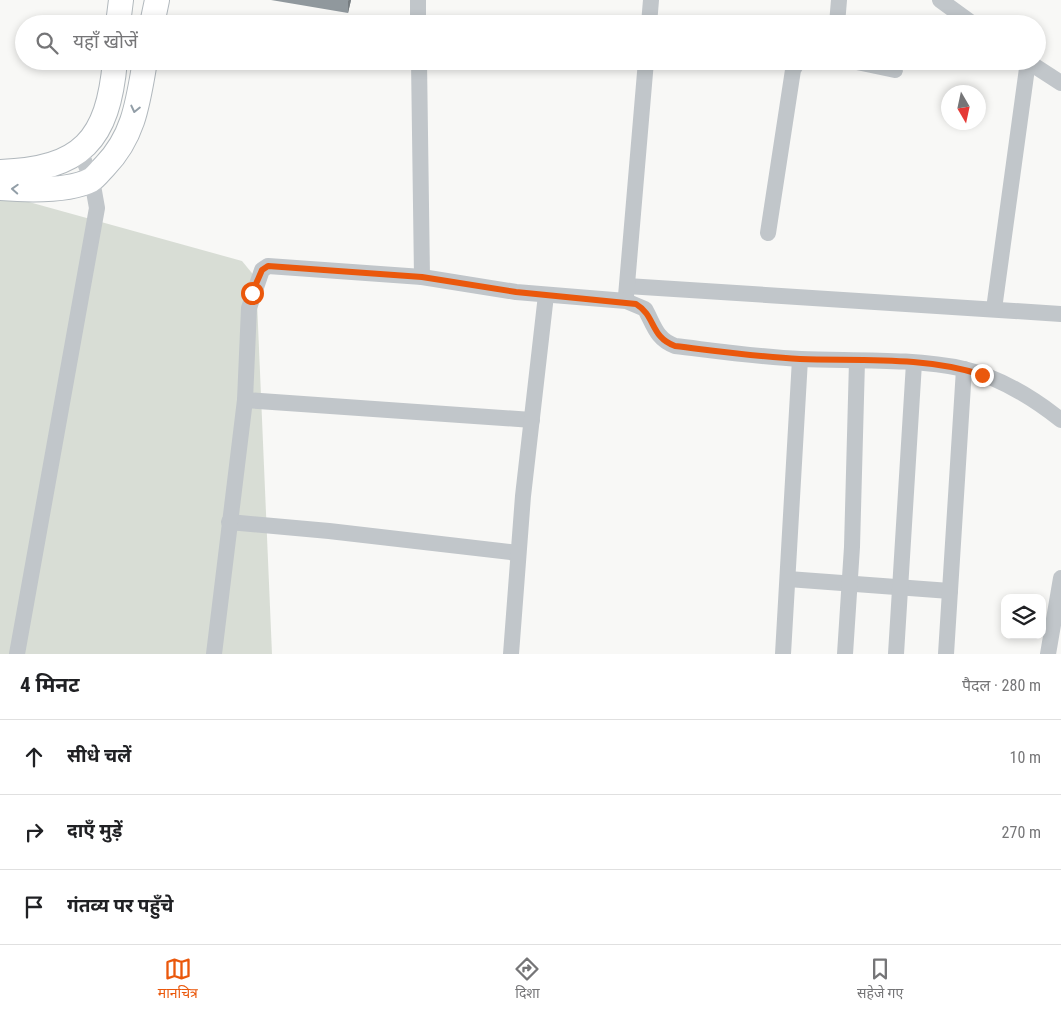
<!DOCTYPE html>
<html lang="hi">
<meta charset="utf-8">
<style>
:root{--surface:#fff;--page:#f2f2f2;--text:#202124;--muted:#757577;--line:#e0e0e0;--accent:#ea580c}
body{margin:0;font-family:"Roboto Condensed","Noto Sans Devanagari",sans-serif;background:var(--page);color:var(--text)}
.controls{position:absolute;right:15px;bottom:15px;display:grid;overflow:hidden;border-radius:10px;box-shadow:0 2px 8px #0003}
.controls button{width:45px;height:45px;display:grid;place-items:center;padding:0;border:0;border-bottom:1px solid var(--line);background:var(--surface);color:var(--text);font:25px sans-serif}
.compass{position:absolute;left:941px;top:85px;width:45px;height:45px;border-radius:50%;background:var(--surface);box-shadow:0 2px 8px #0003;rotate:171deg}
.stop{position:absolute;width:15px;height:15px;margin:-11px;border:4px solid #ea580c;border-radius:50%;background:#fff}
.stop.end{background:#ea580c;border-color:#fff;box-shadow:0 1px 5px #0008}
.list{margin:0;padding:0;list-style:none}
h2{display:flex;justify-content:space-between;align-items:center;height:65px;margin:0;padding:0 20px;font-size:21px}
h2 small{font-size:16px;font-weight:400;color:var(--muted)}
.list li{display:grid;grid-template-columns:32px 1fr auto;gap:15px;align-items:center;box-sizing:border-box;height:75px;padding:0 20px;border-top:1px solid var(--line)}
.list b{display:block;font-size:19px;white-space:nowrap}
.list em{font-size:16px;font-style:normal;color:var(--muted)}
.icon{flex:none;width:28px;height:28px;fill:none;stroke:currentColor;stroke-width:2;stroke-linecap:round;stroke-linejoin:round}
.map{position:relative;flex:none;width:1061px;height:654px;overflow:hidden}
.search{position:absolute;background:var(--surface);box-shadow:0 2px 8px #0003;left:15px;right:15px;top:15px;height:55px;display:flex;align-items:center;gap:12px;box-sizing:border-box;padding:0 18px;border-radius:28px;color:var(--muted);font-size:19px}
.sheet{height:290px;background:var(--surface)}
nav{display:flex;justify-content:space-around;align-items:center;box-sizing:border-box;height:70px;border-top:1px solid var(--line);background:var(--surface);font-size:14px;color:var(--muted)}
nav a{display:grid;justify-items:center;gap:2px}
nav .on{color:var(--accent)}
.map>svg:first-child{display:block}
.green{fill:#d8ddd5}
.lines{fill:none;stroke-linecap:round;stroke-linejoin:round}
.secondary-casing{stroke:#b1b8bd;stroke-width:26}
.minor{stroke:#c1c6ca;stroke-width:16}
.secondary{stroke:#fff;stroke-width:24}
.wall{fill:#90989d}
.shaded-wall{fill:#767c80}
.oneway{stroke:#929ea7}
.route{stroke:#ea580c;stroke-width:6}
</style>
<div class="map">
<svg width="1061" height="654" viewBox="0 0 1061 654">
<rect width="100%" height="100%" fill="#f8f8f6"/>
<polygon class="green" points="0,194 242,261 256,278 272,654 0,654"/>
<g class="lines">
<g class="secondary-casing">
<g id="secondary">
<polyline points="118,24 121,0"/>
<polyline points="152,24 157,0"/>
<path d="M 0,172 C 82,169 108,140 115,61"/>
<path d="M 0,188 C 26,190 68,192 91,180 C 96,177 101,170 105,166 C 134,136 138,102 145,61"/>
</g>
</g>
<g class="minor">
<polyline points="418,0 418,24"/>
<polyline points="940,0 973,24"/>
<polyline points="649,24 651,0"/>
<polyline points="837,24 839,0"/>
<polyline points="419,61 422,277"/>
<polyline points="852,61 895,70"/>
<polyline points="1027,61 1061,83"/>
<polyline points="768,233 793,70 798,61"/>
<polyline points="627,286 1061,314"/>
<polyline points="626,296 646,61"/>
<polyline points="994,309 1028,61"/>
<polyline points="245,400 532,420"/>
<polyline points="229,522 329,531 518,553"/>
<polyline points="788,579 950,591"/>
<polyline points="17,654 97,208 92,180 80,151"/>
<path d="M 214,654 L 245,400 L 249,308 L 262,270 L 268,266 L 422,277 L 516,292 L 626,301 L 645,309 C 654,325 656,339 675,346 C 717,351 759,357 801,359 C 852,361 914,358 964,369 C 999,377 1033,398 1061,420"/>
<polyline points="511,654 523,496 546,295"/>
<polyline points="783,654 800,359"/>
<polyline points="845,654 852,547 857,361"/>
<polyline points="896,654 914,363"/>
<polyline points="946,654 964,369"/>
<polyline points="1048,654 1061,578"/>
</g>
<use href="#secondary" class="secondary"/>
</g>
<polygon class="wall" points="271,0 351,0 348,13"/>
<polygon class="shaded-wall" points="349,0 351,0 348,13 348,1"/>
<defs><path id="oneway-chevron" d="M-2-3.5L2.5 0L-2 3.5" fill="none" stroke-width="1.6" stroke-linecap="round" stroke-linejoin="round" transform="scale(1.25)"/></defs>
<g class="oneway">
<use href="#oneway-chevron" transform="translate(135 109) rotate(103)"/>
<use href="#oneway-chevron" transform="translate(15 189) rotate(-177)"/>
</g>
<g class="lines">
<path class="route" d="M 252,293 L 262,270 L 268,266 L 422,277 L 516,292 L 636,304 C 656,316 650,337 675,346 C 717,351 759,357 800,359 C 858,361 927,356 982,375"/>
</g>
</svg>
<div class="controls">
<button><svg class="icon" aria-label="layers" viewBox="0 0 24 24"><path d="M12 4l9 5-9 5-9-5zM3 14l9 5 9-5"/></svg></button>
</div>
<svg class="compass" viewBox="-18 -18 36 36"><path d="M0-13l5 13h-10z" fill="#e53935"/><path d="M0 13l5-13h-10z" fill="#757577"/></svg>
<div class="stop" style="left:252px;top:293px"></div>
<div class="stop end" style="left:982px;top:375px"></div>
<div class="search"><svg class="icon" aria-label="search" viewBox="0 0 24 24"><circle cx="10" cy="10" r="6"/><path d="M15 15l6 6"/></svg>यहाँ खोजें</div>
</div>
<section class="sheet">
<h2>4 मिनट<small>पैदल · 280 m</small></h2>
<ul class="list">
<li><svg class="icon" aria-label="ahead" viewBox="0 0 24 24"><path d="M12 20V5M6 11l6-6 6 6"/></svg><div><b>सीधे चलें</b></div><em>10 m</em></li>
<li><svg class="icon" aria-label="right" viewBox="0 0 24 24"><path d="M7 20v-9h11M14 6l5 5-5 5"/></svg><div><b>दाएँ मुड़ें</b></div><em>270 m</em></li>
<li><svg class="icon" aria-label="arrive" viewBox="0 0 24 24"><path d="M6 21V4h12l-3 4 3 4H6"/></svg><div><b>गंतव्य पर पहुँचे</b></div></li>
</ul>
</section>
<nav>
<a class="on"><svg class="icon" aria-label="map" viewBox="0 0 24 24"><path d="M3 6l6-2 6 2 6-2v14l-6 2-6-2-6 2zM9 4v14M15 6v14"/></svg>मानचित्र</a>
<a><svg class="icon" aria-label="directions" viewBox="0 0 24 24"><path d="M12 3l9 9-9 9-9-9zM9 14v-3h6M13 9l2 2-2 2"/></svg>दिशा</a>
<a><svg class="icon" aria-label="saved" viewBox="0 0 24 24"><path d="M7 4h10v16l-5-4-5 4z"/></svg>सहेजे गए</a>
</nav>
